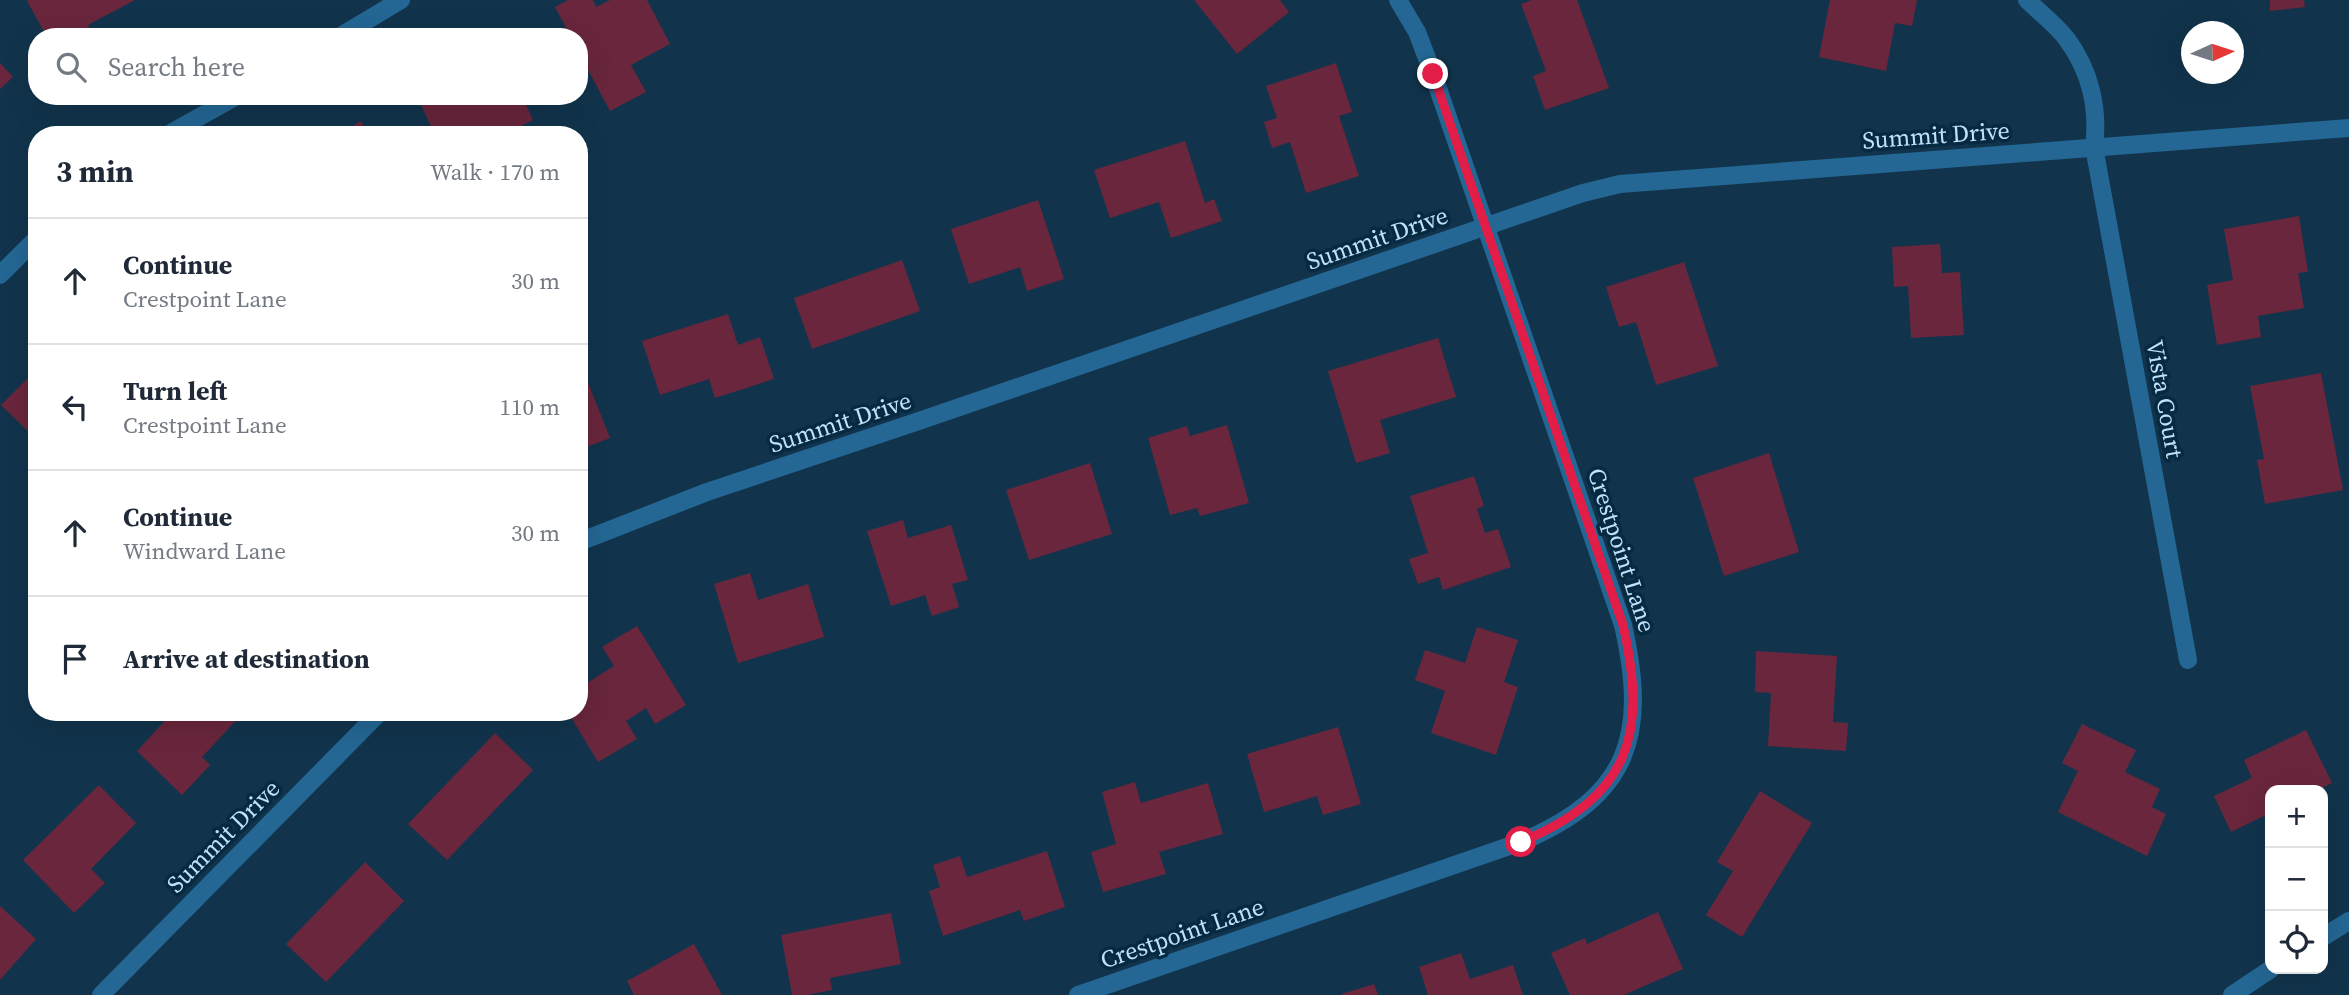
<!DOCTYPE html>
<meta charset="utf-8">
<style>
:root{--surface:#fff;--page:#f2f2f3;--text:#1f2937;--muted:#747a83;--line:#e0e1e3}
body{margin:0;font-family:"Source Serif 4",serif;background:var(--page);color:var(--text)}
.controls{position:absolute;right:21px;bottom:21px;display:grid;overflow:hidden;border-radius:14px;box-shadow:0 7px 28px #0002}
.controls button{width:63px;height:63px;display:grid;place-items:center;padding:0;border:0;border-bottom:2px solid var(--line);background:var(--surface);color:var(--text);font:35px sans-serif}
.compass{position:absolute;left:2181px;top:21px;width:63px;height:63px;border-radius:50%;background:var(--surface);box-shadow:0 7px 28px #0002;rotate:87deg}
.stop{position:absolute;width:21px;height:21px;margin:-16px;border:5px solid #e11d48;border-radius:50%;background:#fff}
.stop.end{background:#e11d48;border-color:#fff;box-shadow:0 2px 7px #0008}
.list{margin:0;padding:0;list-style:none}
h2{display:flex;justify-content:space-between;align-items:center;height:91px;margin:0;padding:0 28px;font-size:30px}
h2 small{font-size:23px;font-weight:400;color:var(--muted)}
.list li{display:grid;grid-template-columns:46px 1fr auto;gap:21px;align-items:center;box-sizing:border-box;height:126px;padding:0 28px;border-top:2px solid var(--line)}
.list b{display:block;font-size:26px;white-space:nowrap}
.list p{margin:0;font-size:23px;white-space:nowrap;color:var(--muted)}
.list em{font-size:23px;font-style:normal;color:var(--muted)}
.icon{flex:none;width:38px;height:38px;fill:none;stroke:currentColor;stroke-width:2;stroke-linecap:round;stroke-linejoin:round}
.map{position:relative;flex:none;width:2349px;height:995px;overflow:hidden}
.search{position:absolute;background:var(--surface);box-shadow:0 7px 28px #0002;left:28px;top:28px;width:560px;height:77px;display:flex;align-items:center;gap:18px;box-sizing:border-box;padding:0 24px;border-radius:28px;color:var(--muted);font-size:26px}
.panel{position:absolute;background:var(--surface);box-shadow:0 7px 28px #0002;left:28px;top:126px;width:560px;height:595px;border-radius:28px}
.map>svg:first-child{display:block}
.building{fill:#69263c}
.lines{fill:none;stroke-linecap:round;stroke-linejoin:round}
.minor{stroke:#246794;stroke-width:18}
.tertiary{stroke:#246794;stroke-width:18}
.route{stroke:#e11d48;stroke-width:9}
.labels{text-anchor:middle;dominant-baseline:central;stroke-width:7;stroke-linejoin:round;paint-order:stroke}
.street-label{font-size:24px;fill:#c0e1fa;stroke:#052a41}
</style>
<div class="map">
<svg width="2349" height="995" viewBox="0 0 2349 995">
<rect width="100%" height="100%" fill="#11344c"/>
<g class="building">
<polygon points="29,0 135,0 88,25 95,37 47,37 27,1"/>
<polygon points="568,0 593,0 596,7 610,0 647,0 670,44 631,65 646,92 610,111 579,53 579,37 571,37 555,7"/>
<polygon points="1194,0 1280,0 1289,12 1237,54"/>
<polygon points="1532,0 1577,0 1609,88 1545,110 1533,76 1546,71 1521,4"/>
<polygon points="1830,0 1917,0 1912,26 1895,23 1886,71 1819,57"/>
<polygon points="2270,0 2304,0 2305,7 2270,11"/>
<polygon points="0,63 13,77 0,89"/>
<polygon points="1336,63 1352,112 1339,116 1359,176 1306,193 1290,142 1272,148 1264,122 1277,118 1266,86"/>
<polygon points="417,96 522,96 533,120 503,135 435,135"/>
<polygon points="361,121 368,135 338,135"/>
<polygon points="1185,141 1205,203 1214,199 1222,221 1171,238 1159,202 1110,218 1094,170"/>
<polygon points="1038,200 1064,279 1027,291 1020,267 969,284 951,229"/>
<polygon points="2299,216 2308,272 2298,273 2304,308 2258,316 2261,337 2217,345 2207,285 2233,280 2224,229"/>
<polygon points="1940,244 1942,273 1960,272 1964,335 1911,338 1908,286 1894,287 1892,247"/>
<polygon points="902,260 920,311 812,349 794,298"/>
<polygon points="1684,262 1718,366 1656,385 1636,322 1619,327 1606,287"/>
<polygon points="728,314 738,345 760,337 774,379 715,398 709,379 660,395 642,341"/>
<polygon points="1438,338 1456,397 1380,420 1390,453 1356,463 1328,371"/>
<polygon points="579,360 610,438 579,450"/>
<polygon points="37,369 37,440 1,405"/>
<polygon points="2321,373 2343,490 2265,504 2257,460 2264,459 2250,386"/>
<polygon points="1227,425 1249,503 1200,516 1197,508 1170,515 1148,438 1187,426 1190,436"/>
<polygon points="1769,453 1799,552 1724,576 1693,478"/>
<polygon points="1090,463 1112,534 1029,560 1006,490"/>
<polygon points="1474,476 1484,506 1477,509 1485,533 1498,529 1511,567 1443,590 1439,577 1418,584 1409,559 1428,553 1410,496"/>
<polygon points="903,520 908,538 951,525 968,580 952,584 959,607 932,616 925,595 891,606 867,531"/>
<polygon points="750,573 758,600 808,584 824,637 738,663 714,584"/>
<polygon points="637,626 686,705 655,724 646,708 626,721 637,739 598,762 568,712 579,712 579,688 614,666 602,647"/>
<polygon points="1477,627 1518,640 1504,682 1518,687 1496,755 1431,733 1445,691 1415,680 1425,650 1465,663"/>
<polygon points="1756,651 1837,656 1833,722 1848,723 1846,751 1768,746 1771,693 1755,692"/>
<polygon points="173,712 244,712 202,757 210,765 182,795 137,751"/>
<polygon points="2082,724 2136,750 2125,772 2160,789 2152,807 2166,814 2147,856 2058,812 2078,771 2062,763"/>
<polygon points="1338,727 1361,804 1323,815 1317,796 1264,812 1247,754"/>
<polygon points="2306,730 2332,783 2317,790 2270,790 2270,813 2231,832 2214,796 2252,778 2244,760"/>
<polygon points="495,733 533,770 447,860 408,824"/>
<polygon points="1135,782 1141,803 1208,783 1223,834 1159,852 1166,874 1103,892 1091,852 1116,844 1102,792"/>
<polygon points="99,785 136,823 91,869 105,883 74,913 23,860"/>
<polygon points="1760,791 1812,823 1742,937 1706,915 1733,871 1717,862"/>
<polygon points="1047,851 1065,907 1024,921 1020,910 943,936 929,891 940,887 933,865 960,856 967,877"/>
<polygon points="365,862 404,901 326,982 286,944"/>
<polygon points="0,906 36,939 0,980"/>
<polygon points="1658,912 1683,969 1624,995 1570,995 1551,953 1585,938 1587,944"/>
<polygon points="891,913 901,964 830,978 832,990 807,995 792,995 781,935"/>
<polygon points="694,944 722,995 634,995 627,981"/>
<polygon points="1461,953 1470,979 1513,965 1523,995 1428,995 1419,967"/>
<polygon points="1374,984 1378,995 1342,995 1342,994"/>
</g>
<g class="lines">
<g class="minor">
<path d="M 2027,0 C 2039,12 2055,24 2066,38 C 2090,70 2099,108 2094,147 L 2188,660"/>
<polyline points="339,37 401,0"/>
<polyline points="167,135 237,96"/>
<polyline points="0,275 37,238"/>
<polyline points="579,542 707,492 913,423 1583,193 1620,184 2349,128"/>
<polyline points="101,995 380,712"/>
<path d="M 1078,995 L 1521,842 C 1630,796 1648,735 1623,625 L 1433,74 L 1417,32 L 1398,0"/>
</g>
<g class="tertiary">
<polyline points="2323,937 2349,921"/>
<polyline points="2232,995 2271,969"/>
</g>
</g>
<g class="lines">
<path class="route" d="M 1433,74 L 1623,625 C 1648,735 1630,796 1521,842"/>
</g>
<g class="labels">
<g class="street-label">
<text transform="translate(1936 135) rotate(-4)">Summit Drive</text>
<text transform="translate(1377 238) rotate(-19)">Summit Drive</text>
<text transform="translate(2165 399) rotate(80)">Vista Court</text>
<text transform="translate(840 422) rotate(-18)">Summit Drive</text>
<text transform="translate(1622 550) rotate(72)">Crestpoint Lane</text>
<text transform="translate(223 836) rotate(-45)">Summit Drive</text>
<text transform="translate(1182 933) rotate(-19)">Crestpoint Lane</text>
</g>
</g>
</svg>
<div class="controls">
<button>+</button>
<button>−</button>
<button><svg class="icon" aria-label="locate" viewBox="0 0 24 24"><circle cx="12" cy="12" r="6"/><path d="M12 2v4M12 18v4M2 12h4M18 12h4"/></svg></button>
</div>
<svg class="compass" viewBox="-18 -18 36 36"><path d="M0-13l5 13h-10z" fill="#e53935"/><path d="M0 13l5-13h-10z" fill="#747a83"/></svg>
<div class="stop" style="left:1521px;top:842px"></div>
<div class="stop end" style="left:1433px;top:74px"></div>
<div class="search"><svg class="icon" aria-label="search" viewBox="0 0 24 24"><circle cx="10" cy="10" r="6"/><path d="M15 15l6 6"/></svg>Search here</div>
<section class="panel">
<h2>3 min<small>Walk · 170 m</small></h2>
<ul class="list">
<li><svg class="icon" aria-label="ahead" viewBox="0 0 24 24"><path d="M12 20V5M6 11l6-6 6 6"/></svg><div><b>Continue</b><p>Crestpoint Lane</p></div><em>30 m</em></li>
<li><svg class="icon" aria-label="left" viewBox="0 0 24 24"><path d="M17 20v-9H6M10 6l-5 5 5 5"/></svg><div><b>Turn left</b><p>Crestpoint Lane</p></div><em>110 m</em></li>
<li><svg class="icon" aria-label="ahead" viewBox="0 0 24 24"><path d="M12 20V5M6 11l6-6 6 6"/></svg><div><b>Continue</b><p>Windward Lane</p></div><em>30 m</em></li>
<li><svg class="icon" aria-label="arrive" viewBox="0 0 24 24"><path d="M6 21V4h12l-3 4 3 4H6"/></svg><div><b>Arrive at destination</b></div></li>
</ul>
</section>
</div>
